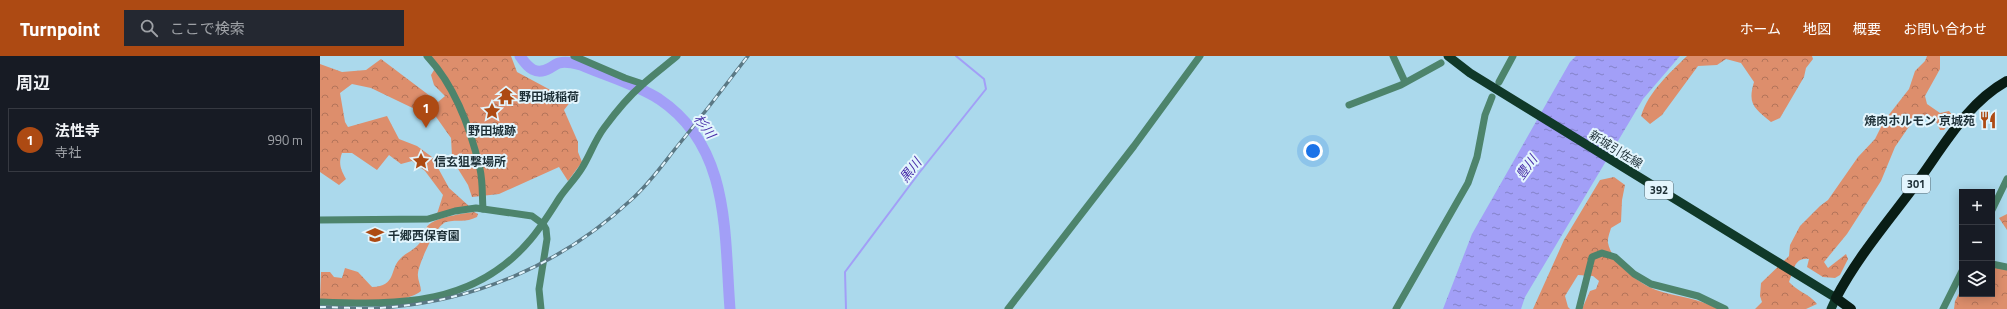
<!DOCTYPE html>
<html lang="ja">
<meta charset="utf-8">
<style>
:root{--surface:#171b24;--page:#242831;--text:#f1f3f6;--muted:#9ea1a6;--line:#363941;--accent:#ad4a13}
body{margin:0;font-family:"Titillium Web","Noto Sans JP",sans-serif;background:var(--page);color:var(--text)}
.controls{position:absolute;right:12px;bottom:12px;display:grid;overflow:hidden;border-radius:0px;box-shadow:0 2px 10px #0003}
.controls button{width:36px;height:36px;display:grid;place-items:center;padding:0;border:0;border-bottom:1px solid var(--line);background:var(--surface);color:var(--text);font:20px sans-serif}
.you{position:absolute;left:993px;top:95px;width:14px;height:14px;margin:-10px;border:3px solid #fff;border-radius:50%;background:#1a73e8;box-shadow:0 0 0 6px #1a73e833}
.badge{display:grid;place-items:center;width:26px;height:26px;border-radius:50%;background:var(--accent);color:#fff;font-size:13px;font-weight:700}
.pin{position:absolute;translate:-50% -33px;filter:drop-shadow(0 1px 2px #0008)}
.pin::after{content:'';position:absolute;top:21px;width:14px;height:12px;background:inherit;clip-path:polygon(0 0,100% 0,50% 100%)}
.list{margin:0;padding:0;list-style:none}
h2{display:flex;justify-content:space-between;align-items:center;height:52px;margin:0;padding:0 16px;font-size:17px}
h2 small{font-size:13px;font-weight:400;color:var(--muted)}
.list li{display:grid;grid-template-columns:26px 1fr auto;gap:12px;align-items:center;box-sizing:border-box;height:64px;margin:0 8px 8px;padding:0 8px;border:1px solid var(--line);border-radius:0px}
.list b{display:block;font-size:15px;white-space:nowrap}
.list p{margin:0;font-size:13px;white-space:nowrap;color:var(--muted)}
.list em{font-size:13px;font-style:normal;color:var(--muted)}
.icon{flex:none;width:22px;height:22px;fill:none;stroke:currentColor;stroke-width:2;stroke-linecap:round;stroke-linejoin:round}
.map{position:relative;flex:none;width:1687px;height:253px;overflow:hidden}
header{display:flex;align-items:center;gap:24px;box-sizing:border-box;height:56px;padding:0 20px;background:var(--accent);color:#fff}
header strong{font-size:19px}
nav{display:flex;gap:22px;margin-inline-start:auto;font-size:14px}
.search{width:280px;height:36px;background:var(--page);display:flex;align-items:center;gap:10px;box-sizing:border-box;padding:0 14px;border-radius:0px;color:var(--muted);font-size:15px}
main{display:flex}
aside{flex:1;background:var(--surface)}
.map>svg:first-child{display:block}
.forest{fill:url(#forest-crowns)}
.water{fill:url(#water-ripples)}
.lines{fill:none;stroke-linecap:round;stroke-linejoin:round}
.stream{stroke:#a29ff7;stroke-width:2}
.river{stroke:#a29ff7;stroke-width:11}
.minor{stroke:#4d846c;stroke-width:7}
.major{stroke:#103929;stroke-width:9}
.highway{stroke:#091d15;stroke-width:10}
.rail-casing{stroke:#5a7884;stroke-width:3.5}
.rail{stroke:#e3f5fd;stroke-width:2;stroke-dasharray:6;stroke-linecap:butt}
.labels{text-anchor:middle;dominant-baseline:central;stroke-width:4;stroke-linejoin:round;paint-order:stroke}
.shield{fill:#e3f5fd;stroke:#586a72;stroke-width:1}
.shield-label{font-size:11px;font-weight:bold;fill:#1d2f36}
.poi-label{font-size:12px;font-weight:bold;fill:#1d2f36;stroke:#e3f5fd;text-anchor:start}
.street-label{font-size:12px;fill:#1d2f36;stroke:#e3f5fd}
.water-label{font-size:13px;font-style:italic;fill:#462ba8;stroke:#e3f5fd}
</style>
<header>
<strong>Turnpoint</strong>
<div class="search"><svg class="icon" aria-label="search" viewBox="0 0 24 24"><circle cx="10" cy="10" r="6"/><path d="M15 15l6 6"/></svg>ここで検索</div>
<nav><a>ホーム</a><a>地図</a><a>概要</a><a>お問い合わせ</a></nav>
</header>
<main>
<aside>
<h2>周辺<small></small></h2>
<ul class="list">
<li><span class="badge">1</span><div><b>法性寺</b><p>寺社</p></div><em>990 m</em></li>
</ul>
</aside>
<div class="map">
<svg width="1687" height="253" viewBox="0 0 1687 253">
<defs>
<pattern id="forest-crowns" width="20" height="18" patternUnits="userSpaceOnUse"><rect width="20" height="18" fill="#dd8e6c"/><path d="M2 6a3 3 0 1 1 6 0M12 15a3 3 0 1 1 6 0" fill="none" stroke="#b3745a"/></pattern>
<pattern id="water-ripples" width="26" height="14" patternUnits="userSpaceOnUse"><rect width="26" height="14" fill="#a29ff7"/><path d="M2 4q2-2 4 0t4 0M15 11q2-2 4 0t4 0" fill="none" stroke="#8382c9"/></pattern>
</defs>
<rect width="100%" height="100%" fill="#abd9ec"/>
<g class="forest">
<path d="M 109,0 L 191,0 L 197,16 L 251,45 L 244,54 L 258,86 L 258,96 L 262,106 L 248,125 L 239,111 L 179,138 L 152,141 L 148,129 L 135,108 L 132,100 L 131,82 L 114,58 L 108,59 L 103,57 L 51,32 L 32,28 L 20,37 L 25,66 L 28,71 L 67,60 L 79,83 L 97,90 L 112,101 L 129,132 L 150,151 L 117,158 L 123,139 L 105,115 L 92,105 L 81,108 L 69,99 L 57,114 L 32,97 L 22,97 C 18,108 21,114 26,123 L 19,129 L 0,116 L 0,8 L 22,16 L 46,14 L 61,3 L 118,46 L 125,40 L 114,29 L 111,19 L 117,9 Z"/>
<path d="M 1367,0 L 1492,0 L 1493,3 L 1486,12 L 1484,21 L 1460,62 L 1451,66 C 1435,52 1427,49 1434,26 L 1421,7 L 1406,3 L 1397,9 L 1378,10 L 1342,59 L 1330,68 L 1321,60 C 1329,35 1349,18 1367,0 Z"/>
<path d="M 1607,0 L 1620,0 L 1620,13 L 1605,40 L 1607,48 L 1620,57 L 1629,55 L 1634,61 L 1624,74 L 1620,74 L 1614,61 L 1601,59 L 1588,72 L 1575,91 L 1561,125 L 1527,178 L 1504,206 L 1508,212 L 1526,198 L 1528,203 L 1520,219 L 1515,222 L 1503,221 L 1487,211 L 1489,203 C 1474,201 1474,214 1469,226 C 1478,236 1488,237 1497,248 L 1486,253 L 1435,253 L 1442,246 L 1440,240 L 1441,227 L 1469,200 L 1470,189 L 1480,170 L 1500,150 L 1508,144 L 1538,101 L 1555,83 L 1564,65 L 1589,33 L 1595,15 L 1605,5 Z"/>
<path d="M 1294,121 L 1305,129 L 1302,144 L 1301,166 L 1291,172 C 1290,176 1287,183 1288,187 C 1292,207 1318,227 1336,234 C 1357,241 1379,242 1398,253 L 1262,253 L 1270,235 L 1276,233 L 1279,225 L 1273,220 L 1258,219 L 1245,240 L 1248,251 L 1250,253 L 1213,253 L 1244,184 L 1280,124 Z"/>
<path d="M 154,156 L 158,158 L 157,161 C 145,167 138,163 126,166 C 116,169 99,207 98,217 C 97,223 101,229 101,235 C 82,251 25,244 0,243 L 1,216 L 10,216 L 14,221 L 22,222 L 25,212 L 38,216 L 52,231 C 77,230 69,214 80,203 C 86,196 96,194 101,185 C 105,178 104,171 111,167 C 123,160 141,158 154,156 Z"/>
<polygon points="1687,158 1687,174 1679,162"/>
<polygon points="1672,211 1687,214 1687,253 1634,253 1635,245 1642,232 1642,238 1672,238"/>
</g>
<polygon class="water" points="1256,0 1360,0 1323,43 1205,241 1201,253 1123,253 1152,178 1250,6"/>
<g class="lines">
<polyline class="stream" points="526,253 525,216 599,117 666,33 664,23 636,0"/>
<path class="river" d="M 200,0 C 208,12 216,20 230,12 C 233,10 236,8 239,7 C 246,5 253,7 261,9 C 286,20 315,28 339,43 C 411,91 404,177 410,253"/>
<g class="minor">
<path d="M 107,0 C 135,30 151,74 160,113 C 163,126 162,140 163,153"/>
<polyline points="254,0 305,22 323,28"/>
<polyline points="1073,0 1085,26"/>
<polyline points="1179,26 1193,0"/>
<polyline points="1029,49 1081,29 1121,7"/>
<polyline points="1672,154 1687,123"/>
<polyline points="0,164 108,163 135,155 156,152 212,160 223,168 226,173 227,183 219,233 221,253"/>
<polyline points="1672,208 1687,211"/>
<path d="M 0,246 C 80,249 155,250 211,183 C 222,170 231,155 240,141 C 247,131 256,122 262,112 C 270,99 275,84 284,72 C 295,57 308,41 322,29 C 333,19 345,10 357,0"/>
<polyline points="688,253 814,90 880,0"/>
<polyline points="1076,253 1148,127 1157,101 1165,59 1172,41"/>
<polyline points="1259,253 1272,201 1282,197 1295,201 1314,218 1331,228 1378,240 1405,253"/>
<polyline points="1623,253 1642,215"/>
</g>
<polyline class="major" points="1128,0 1150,17 1516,242 1511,253"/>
<path class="highway" d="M 1531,253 L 1516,242 C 1537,202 1566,168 1593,132 C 1621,95 1645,48 1687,25"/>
<g class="rail-casing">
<path id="rail" d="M 0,251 C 19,251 39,253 58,252 C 153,247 242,208 311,144 C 328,129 341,111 355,93 C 380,63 404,31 428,0"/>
</g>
<use href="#rail" class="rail"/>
</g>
<defs>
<g id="temple-bare" transform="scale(1.38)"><path d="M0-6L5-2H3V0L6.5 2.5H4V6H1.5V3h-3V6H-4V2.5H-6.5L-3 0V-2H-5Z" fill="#ad4a13" stroke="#e3f5fd" stroke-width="2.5" paint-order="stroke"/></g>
<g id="sight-bare" transform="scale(1.38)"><path d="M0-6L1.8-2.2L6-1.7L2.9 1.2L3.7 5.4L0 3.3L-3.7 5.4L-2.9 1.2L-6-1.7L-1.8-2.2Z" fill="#ad4a13" stroke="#e3f5fd" stroke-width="2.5" paint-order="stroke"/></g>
<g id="restaurant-bare" transform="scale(1.38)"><path d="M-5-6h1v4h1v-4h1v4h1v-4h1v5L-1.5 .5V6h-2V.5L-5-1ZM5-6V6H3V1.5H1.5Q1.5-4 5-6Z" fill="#ad4a13" stroke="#e3f5fd" stroke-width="2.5" paint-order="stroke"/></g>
<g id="school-bare" transform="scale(1.38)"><path d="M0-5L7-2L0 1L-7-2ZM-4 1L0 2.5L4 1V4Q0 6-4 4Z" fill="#ad4a13" stroke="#e3f5fd" stroke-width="2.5" paint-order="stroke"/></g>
</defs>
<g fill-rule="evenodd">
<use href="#temple-bare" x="186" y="40"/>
<use href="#sight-bare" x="172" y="55"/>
<use href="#restaurant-bare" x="1668" y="64"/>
<use href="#sight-bare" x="101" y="105"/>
<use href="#school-bare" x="55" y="179"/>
</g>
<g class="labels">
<g class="shield">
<rect x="1582" y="119" width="28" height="18" rx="3"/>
<rect x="1325" y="125" width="28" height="18" rx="3"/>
</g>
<g class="shield-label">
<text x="1596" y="128">301</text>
<text x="1339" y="134">392</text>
</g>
<g class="poi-label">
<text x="199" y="40">野田城稲荷</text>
<text x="1655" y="64" text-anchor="end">焼肉ホルモン 京城苑</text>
<text x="172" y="74" text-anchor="middle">野田城跡</text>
<text x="114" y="105">信玄狙撃場所</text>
<text x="68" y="179">千郷西保育園</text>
</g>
<g class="street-label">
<text transform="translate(1296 93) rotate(32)">新城引佐線</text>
</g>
<g class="water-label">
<text transform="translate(385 70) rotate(54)">杉川</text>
<text transform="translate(1206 111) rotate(-54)">豊川</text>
<text transform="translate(590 114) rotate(-52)">黒川</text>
</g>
</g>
</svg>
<div class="controls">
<button>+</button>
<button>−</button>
<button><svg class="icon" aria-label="layers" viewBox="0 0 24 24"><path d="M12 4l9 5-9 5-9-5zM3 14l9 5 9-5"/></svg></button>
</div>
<div class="you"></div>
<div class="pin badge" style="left:106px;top:72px">1</div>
</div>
</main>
